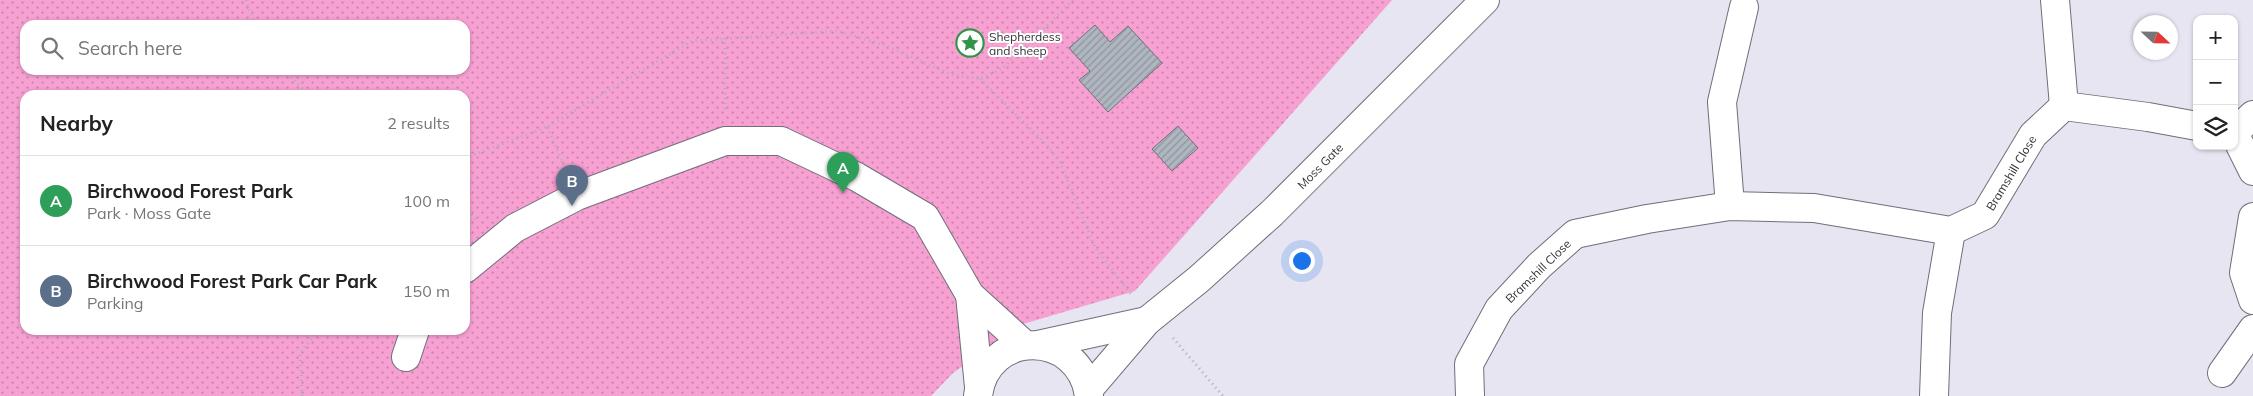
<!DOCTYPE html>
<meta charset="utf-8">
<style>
:root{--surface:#fff;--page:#f2f2f2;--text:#222;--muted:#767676;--line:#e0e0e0;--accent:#329448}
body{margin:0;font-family:Mulish,sans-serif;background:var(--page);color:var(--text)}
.controls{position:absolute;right:15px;top:15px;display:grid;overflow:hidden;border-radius:10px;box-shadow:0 1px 4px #0004}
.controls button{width:45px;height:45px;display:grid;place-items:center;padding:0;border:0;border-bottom:1px solid var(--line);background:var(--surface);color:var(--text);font:25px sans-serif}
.compass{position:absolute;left:2133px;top:15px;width:45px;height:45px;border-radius:50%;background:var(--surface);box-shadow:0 1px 4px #0004;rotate:112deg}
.you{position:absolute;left:1301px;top:260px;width:18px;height:18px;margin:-12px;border:4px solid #fff;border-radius:50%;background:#1a73e8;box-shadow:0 0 0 8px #1a73e833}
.badge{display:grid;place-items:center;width:32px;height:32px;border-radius:50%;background:var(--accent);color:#fff;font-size:16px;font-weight:700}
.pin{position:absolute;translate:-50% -41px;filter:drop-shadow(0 1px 2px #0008)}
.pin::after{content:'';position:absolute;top:26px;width:18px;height:15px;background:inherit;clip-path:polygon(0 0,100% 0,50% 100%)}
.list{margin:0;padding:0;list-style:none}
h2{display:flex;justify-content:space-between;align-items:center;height:65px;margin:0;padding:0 20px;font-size:21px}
h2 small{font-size:16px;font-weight:400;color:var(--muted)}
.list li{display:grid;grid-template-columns:32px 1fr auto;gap:15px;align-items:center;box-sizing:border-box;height:90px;padding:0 20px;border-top:1px solid var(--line)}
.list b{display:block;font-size:19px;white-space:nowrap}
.list p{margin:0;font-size:16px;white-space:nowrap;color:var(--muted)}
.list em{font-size:16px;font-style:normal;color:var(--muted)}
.icon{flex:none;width:28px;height:28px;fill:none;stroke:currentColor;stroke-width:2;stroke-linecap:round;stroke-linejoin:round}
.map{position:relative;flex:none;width:2253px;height:396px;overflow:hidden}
.search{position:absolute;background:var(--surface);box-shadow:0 1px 4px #0004;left:20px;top:20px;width:450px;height:55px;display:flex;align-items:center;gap:12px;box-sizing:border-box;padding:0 18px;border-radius:15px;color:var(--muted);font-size:19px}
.panel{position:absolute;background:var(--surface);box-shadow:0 1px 4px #0004;left:20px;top:90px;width:450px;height:245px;border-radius:15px}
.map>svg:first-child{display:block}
.park{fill:url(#park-dots);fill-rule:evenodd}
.building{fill:url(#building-hatch);stroke:#6c727b}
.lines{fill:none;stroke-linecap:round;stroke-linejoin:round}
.minor-casing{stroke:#6f6f79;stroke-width:30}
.path{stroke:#aeadb7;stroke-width:3;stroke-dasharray:1 4;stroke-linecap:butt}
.minor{stroke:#fff;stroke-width:28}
.labels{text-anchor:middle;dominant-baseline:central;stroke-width:4;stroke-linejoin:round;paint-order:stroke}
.poi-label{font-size:12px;fill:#333338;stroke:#fff;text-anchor:start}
.street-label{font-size:12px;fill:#333338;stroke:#fff}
</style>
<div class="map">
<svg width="2253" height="396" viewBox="0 0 2253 396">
<defs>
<pattern id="park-dots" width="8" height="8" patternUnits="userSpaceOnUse" patternTransform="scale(1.25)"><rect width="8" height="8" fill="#f7a0d2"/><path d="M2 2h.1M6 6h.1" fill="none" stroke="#c983ab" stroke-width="1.8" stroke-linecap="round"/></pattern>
<pattern id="building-hatch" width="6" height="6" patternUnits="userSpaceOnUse" patternTransform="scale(1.25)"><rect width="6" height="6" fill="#afb6c0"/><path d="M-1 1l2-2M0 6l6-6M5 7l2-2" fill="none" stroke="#8f959d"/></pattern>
</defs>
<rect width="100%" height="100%" fill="#e6e5f1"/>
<path class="park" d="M 0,0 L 1392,0 L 1135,291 L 1023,324 L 953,373 L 931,396 L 0,396 ZM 25,25 L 465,25 L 465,70 L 25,70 ZM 25,95 L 465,95 L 465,330 L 25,330 Z"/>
<g class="building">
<polygon points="1095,25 1110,42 1128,26 1162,63 1108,112 1079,80 1090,71 1069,48"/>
<polygon points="1178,126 1198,148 1172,171 1152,149"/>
</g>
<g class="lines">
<g class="minor-casing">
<g id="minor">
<polyline points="2055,0 2064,106"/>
<polyline points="2253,115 2234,133 2253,171"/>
<polyline points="1730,206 1722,102 1744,7"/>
<polyline points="2253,217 2244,273 2253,300"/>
<polyline points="465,269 515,228 577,196 725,141 781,141 857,177 925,217 970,295 1025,345"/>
<polyline points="970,295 979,387"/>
<polyline points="1038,345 1147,321"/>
<polyline points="406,357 415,330"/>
<polyline points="2222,373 2253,329"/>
<polyline points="1088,390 1147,321 1199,279 1272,213 1485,0"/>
<path d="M 978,396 C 986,328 1080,329 1089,396"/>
<polyline points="1470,396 1469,364 1499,309 1539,266 1575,234 1647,219 1730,206 1814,208 1951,231 1985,215 2033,135 2064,106 2148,117 2197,126"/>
<polyline points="1934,396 1937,313 1951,231"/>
</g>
</g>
<g class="path">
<polyline points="246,0 255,25"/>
<polyline points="725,38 725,112"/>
<polyline points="284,70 309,95"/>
<polyline points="980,79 1044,142 1060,162 1096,249 1131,294"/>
<polyline points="547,127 565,168"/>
<polyline points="465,158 547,127 692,41 837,31 884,45 950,74 980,79 1003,68 1073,0"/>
<polyline points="465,207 476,220"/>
<polyline points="1173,338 1223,396"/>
<polyline points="302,396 300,354 318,330"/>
</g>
<use href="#minor" class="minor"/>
</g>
<defs>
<g id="sight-ring" transform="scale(1.4375)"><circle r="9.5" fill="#fff" stroke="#329448" stroke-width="1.5"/><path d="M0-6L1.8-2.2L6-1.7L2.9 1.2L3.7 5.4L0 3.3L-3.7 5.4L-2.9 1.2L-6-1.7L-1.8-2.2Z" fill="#329448"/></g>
</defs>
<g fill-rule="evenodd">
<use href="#sight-ring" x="970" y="43"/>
</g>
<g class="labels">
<g class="poi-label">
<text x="989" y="36">Shepherdess<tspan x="989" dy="14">and sheep</tspan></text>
</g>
<g class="street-label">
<text transform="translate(1320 166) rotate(-45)">Moss Gate</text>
<text transform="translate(2011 173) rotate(-59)">Bramshill Close</text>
<text transform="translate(1538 271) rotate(-44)">Bramshill Close</text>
</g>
</g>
</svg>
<div class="controls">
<button>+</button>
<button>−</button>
<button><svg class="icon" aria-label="layers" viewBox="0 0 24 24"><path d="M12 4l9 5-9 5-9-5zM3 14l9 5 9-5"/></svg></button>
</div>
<svg class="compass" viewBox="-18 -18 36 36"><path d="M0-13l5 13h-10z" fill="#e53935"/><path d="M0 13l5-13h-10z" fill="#767676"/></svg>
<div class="you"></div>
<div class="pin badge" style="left:843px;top:193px;background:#2e9e5b">A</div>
<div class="pin badge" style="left:572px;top:206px;background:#5c6f8a">B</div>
<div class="search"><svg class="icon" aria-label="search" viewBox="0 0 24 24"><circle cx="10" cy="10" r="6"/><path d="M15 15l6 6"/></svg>Search here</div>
<section class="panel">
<h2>Nearby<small>2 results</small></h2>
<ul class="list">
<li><span class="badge" style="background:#2e9e5b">A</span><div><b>Birchwood Forest Park</b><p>Park · Moss Gate</p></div><em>100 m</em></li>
<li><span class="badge" style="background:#5c6f8a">B</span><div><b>Birchwood Forest Park Car Park</b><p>Parking</p></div><em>150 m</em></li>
</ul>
</section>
</div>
